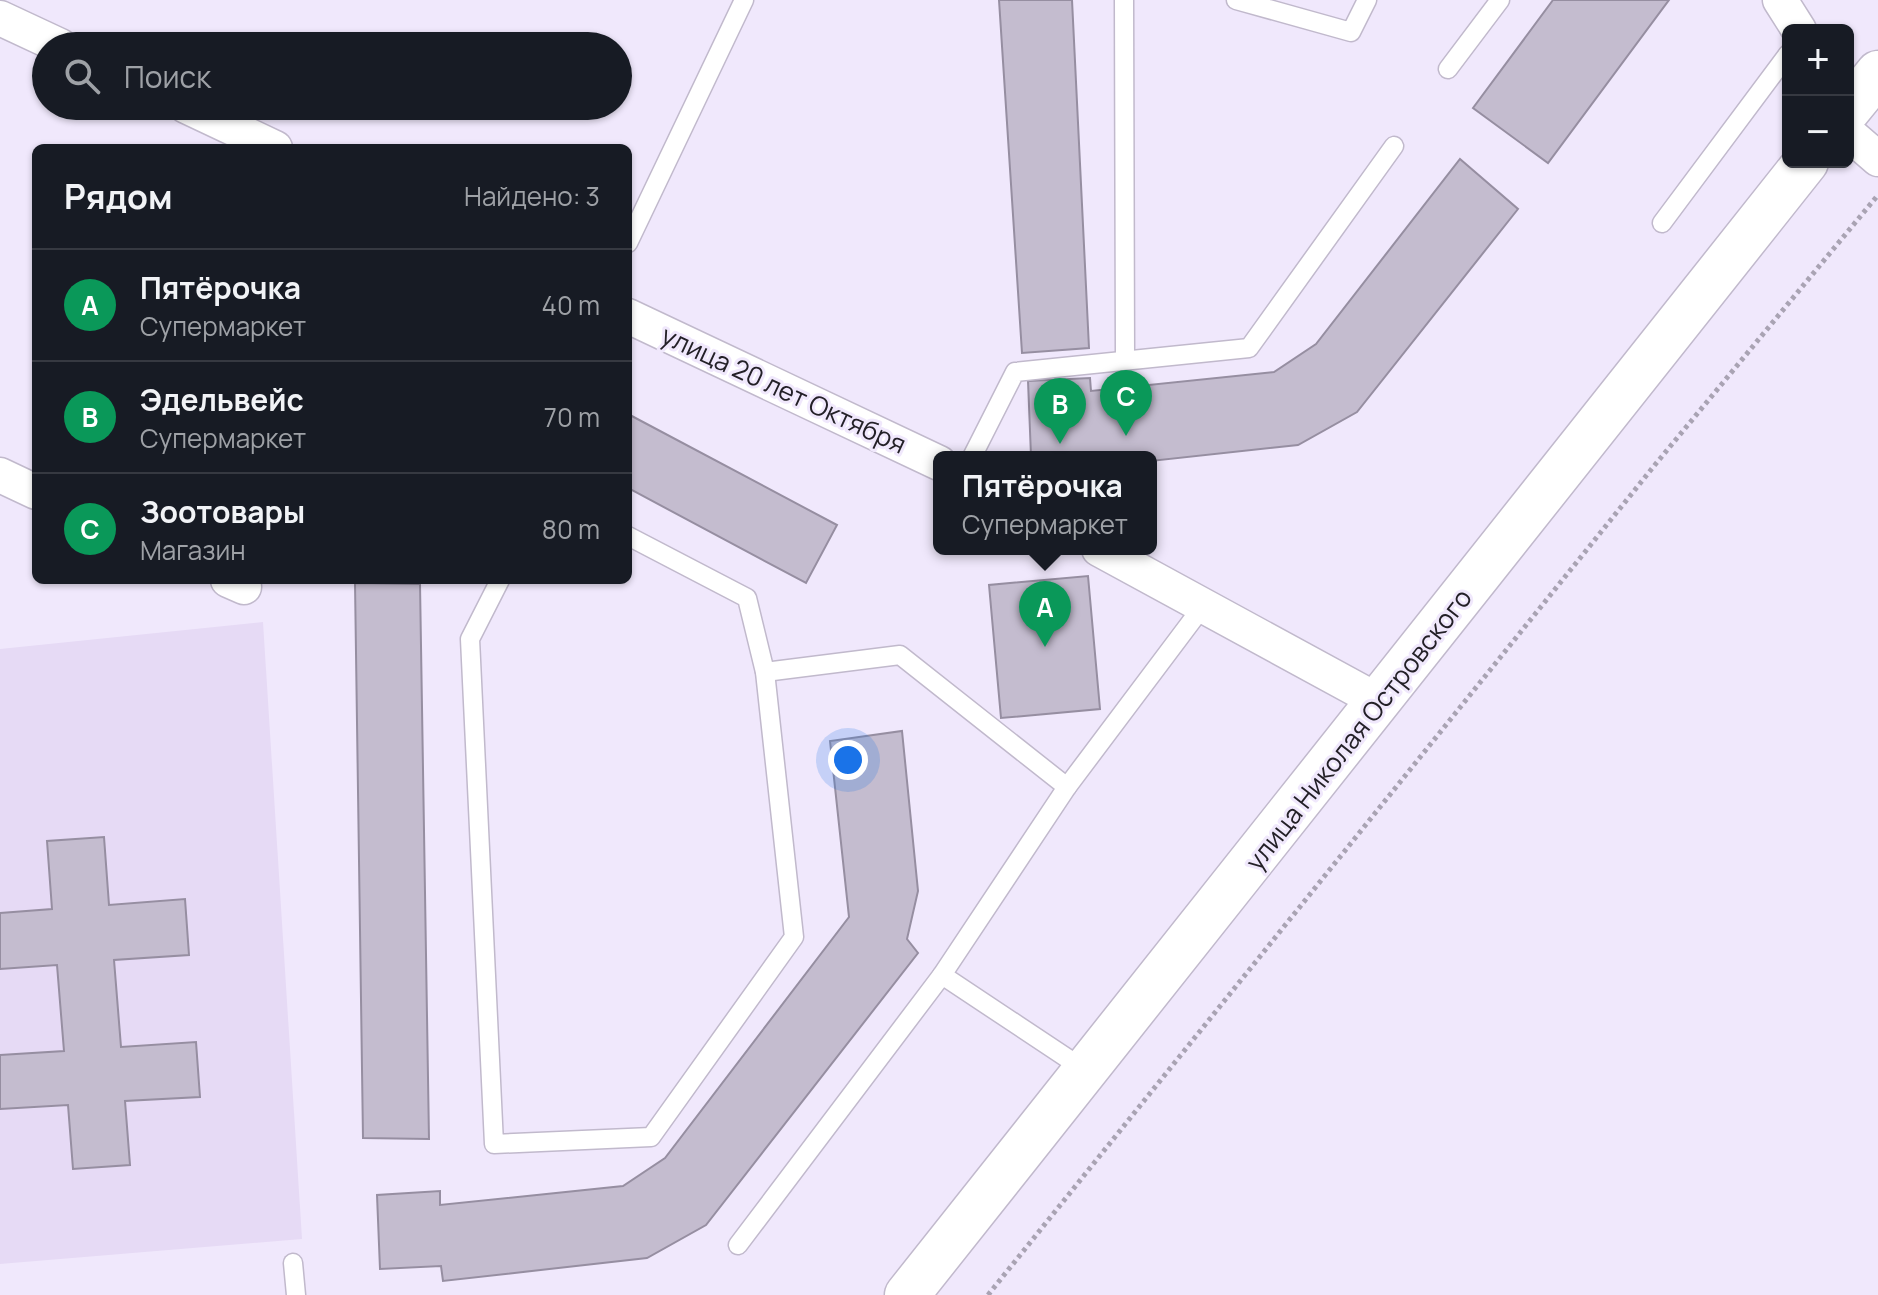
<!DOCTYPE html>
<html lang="ru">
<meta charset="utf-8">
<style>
:root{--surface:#171b24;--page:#242831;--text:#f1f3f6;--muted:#9ea1a6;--line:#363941;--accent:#0a9859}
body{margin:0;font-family:Manrope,sans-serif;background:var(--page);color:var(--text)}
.controls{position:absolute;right:24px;top:24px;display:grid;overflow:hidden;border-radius:12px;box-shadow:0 2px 6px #0004}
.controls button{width:72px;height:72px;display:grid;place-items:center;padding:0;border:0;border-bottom:2px solid var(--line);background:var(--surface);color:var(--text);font:40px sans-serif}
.you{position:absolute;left:848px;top:760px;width:28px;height:28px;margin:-20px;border:6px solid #fff;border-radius:50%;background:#1a73e8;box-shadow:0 0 0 12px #1a73e833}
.badge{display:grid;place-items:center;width:52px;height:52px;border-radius:50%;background:var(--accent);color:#fff;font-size:26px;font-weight:700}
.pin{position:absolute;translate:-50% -66px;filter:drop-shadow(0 2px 4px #0008)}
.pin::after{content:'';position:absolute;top:42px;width:28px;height:24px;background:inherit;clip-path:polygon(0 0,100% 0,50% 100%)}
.popup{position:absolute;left:933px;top:451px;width:224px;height:104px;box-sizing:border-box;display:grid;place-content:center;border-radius:12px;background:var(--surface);filter:drop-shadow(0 2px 6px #0005);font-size:26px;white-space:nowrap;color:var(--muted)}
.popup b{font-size:30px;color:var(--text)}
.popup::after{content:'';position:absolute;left:50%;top:100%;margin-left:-16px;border:16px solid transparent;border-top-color:var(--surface)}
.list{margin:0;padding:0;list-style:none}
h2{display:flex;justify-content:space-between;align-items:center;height:104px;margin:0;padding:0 32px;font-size:34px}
h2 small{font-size:26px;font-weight:400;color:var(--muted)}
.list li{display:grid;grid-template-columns:52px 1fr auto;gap:24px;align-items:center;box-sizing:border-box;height:112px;padding:0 32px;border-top:2px solid var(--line)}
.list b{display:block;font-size:30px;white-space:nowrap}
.list p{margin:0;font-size:26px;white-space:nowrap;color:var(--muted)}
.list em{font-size:26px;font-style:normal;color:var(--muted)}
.icon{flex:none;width:44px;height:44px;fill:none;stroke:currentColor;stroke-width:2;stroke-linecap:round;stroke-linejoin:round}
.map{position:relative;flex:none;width:1878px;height:1295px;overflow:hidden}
.search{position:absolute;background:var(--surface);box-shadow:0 2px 6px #0004;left:32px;top:32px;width:600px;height:88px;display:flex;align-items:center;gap:20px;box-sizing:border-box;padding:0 28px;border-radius:44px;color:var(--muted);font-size:30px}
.panel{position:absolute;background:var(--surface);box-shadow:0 2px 6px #0004;left:32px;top:144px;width:600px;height:440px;border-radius:12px}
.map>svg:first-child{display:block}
.built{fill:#e6daf5}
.building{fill:#c4bccf;stroke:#968ea1;stroke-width:2}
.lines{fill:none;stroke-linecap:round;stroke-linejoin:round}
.service-casing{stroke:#c1b9cc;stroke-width:21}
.minor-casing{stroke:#c1b9cc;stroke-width:37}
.primary-casing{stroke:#c1b9cc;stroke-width:47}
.path{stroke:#a9a3b3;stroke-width:5;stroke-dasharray:4 4;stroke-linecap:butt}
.service{stroke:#fff;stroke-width:18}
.minor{stroke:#fff;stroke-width:34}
.primary{stroke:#fff;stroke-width:44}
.labels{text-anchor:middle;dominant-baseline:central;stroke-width:6;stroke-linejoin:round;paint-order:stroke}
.street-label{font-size:26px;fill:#232027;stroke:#f0e8fc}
</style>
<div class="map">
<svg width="1878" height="1295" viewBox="0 0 1878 1295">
<rect width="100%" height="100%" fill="#f0e8fc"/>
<polygon class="built" points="263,622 302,1239 0,1264 0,649"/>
<g class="building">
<polygon points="999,0 1072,0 1089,348 1022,353"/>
<polygon points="1553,0 1669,0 1548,163 1473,108"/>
<polygon points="1460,159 1518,209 1357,412 1298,445 1151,461 1151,457 1092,457 1092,452 1031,456 1028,381 1090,378 1091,391 1274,372 1316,344"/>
<polygon points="628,414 837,525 806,583 628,488"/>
<polygon points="1088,576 1100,709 1001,718 989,585"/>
<polygon points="355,583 420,584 429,1139 363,1138"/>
<polygon points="902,731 918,891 907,939 918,953 706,1225 647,1258 443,1281 441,1266 380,1269 377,1195 440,1191 440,1205 623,1186 665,1158 849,917 830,741"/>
<polygon points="104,837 109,905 185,899 189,955 114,960 121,1047 196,1042 200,1097 125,1101 130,1165 73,1169 68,1105 0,1109 0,1055 64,1051 57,965 0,969 0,913 52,909 47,841"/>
</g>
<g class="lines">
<g class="service-casing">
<g id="service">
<polyline points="1124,0 1125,360"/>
<polyline points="1236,0 1351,32 1367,0"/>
<polyline points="1448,69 1500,0"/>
<polyline points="1662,223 1788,54"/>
<polyline points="628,243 744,0"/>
<polyline points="972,457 1015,372 1249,348 1394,146"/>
<polyline points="500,580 470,639 494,1144 651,1137 794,937 765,672 747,598 628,536"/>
<polyline points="765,672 900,655 1067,787 1203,606"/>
<polyline points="1067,787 942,975 1085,1070"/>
<polyline points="738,1245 942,975"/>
<polyline points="293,1263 296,1295"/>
</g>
</g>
<g class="minor-casing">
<g id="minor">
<polyline points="1780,0 1799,30"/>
<polyline points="0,18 60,46"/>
<polyline points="186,106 275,148"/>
<polyline points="1848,133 1878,159"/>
<polyline points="628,316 939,463"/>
<polyline points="0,475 36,492"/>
<polyline points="1099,549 1380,702"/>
<polyline points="228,580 244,587"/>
</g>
</g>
<g class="primary-casing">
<g id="primary">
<polyline points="1848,110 1878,73"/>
<polyline points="907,1295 1806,162"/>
</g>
</g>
<polyline class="path" points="988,1295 1654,466 1878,195"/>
<use href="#service" class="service"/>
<use href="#minor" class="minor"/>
<use href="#primary" class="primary"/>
</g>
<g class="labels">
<g class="street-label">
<text transform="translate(784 389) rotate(25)">улица 20 лет Октября</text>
<text transform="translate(1358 729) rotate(-52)">улица Николая Островского</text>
</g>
</g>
</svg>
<div class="controls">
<button>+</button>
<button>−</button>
</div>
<div class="you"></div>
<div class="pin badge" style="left:1045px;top:647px">A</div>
<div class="popup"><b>Пятёрочка</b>Супермаркет</div>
<div class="pin badge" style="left:1060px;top:444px">B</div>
<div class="pin badge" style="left:1126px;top:436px">C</div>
<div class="search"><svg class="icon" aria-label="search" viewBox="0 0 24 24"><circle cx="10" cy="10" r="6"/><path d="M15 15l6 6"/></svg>Поиск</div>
<section class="panel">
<h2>Рядом<small>Найдено: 3</small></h2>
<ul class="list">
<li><span class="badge">A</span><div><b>Пятёрочка</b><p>Супермаркет</p></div><em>40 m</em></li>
<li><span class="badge">B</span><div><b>Эдельвейс</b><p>Супермаркет</p></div><em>70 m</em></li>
<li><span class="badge">C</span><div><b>Зоотовары</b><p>Магазин</p></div><em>80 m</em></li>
</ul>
</section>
</div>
